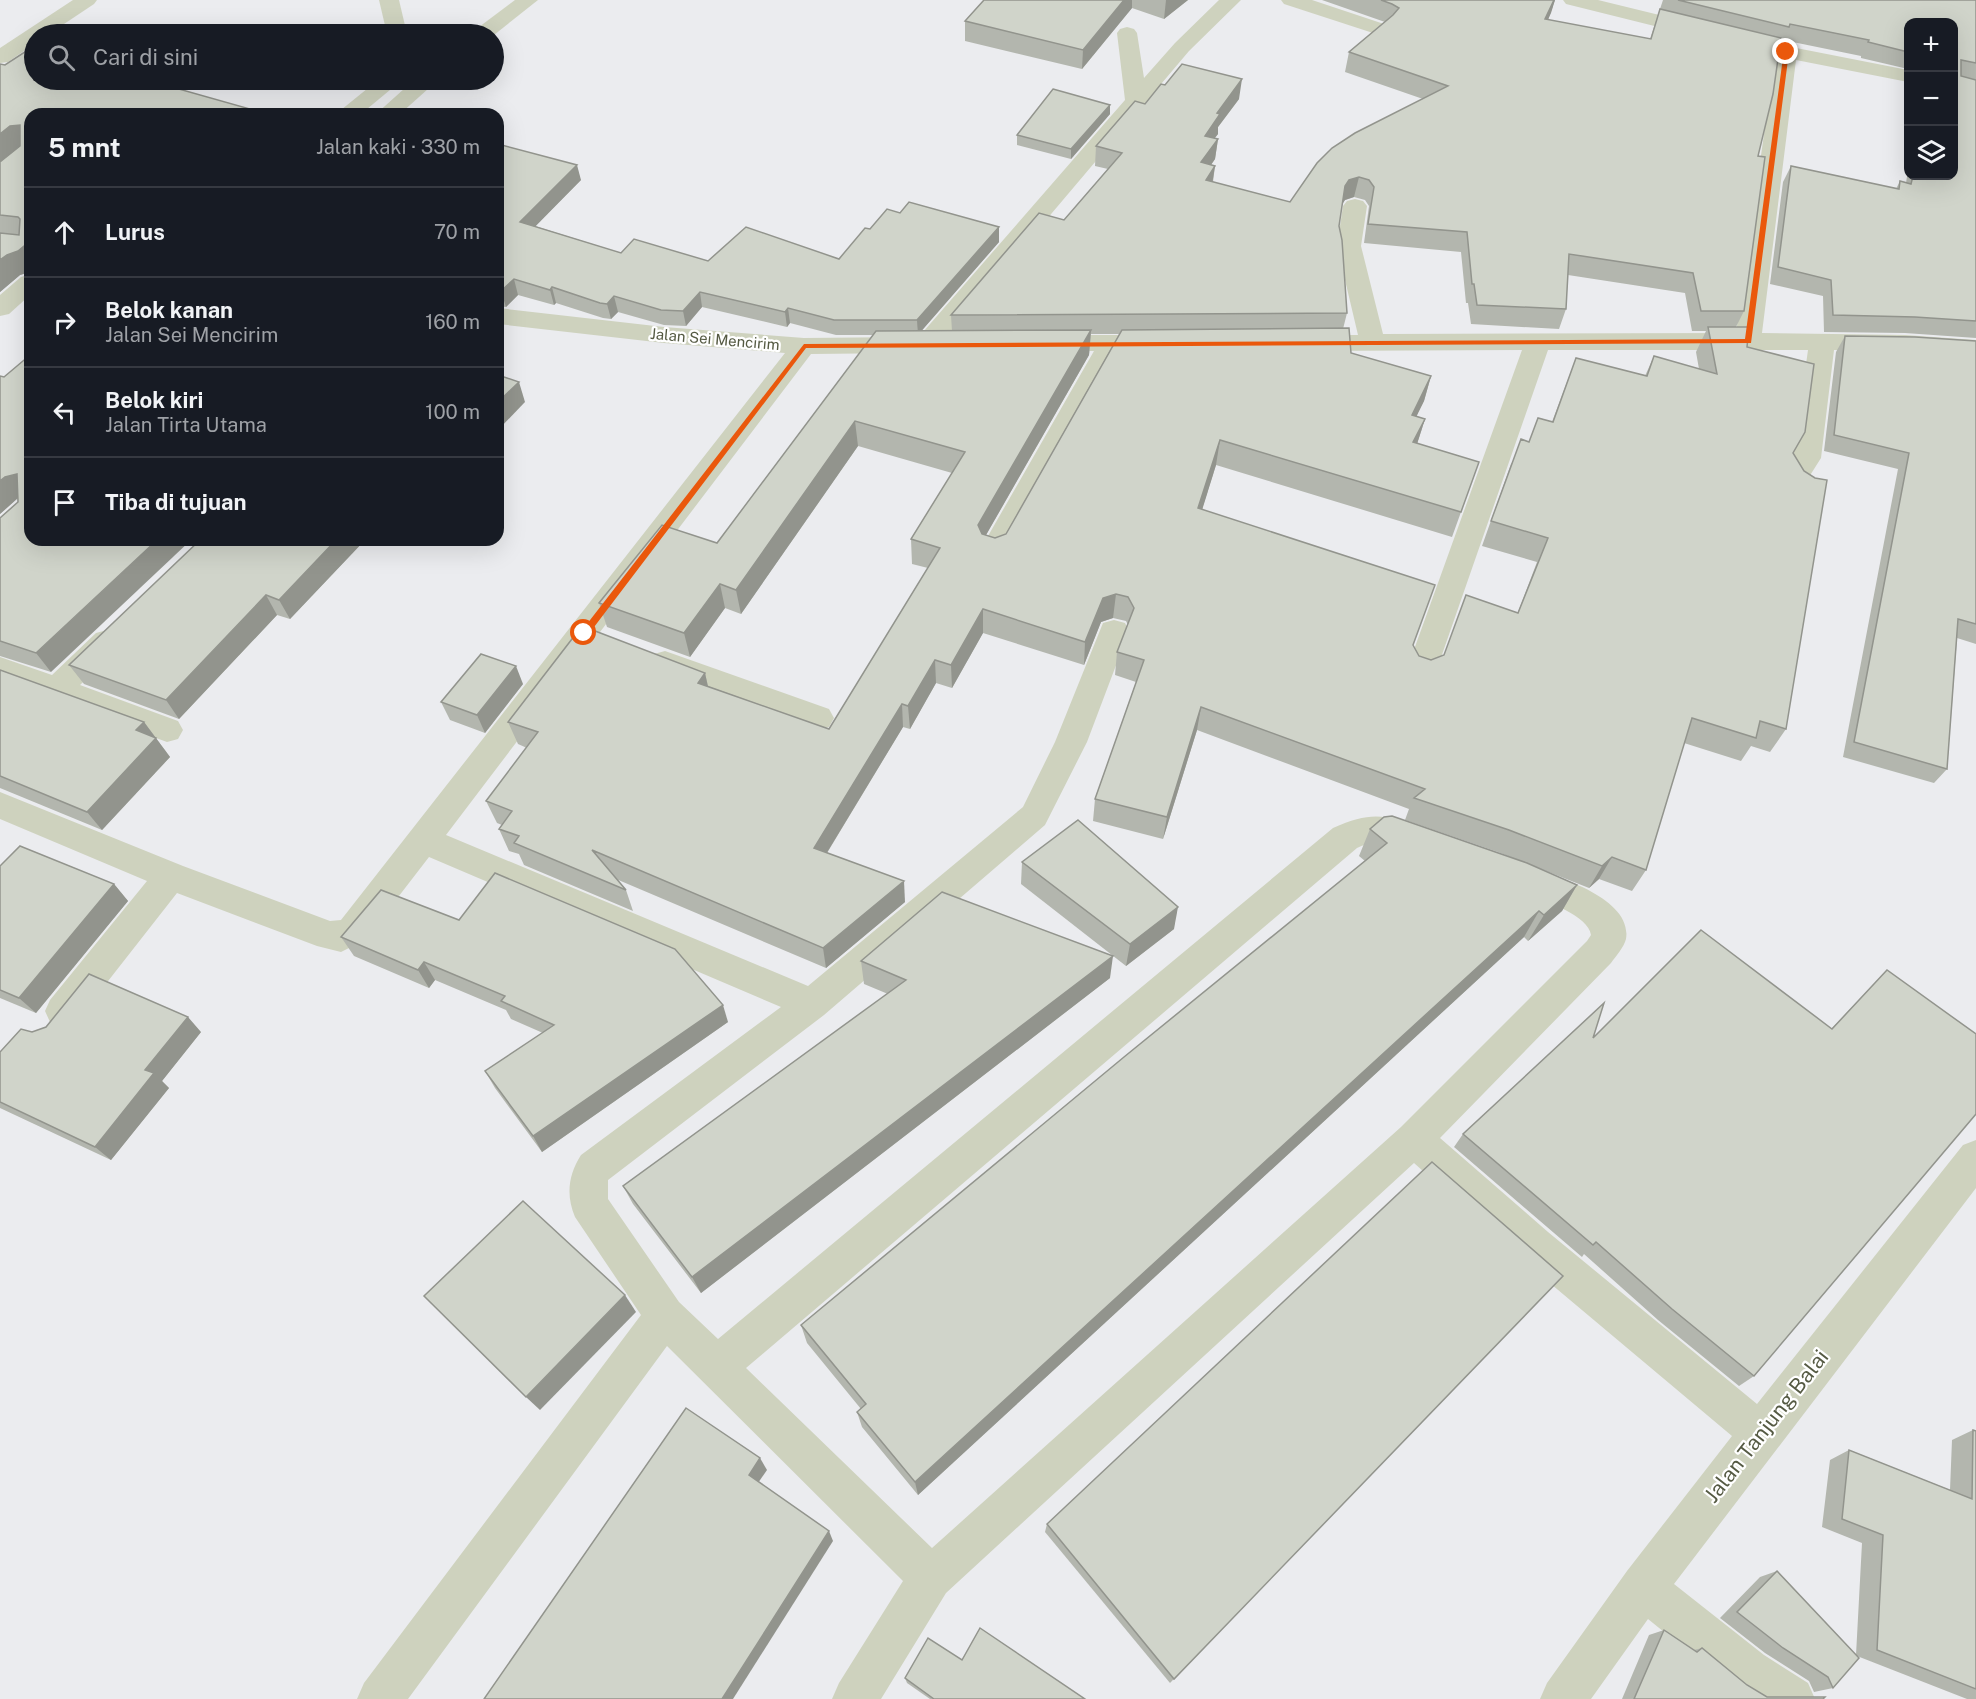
<!DOCTYPE html>
<html lang="id">
<meta charset="utf-8">
<style>
:root{--surface:#171b24;--page:#242831;--text:#f1f3f6;--muted:#9ea1a6;--line:#363941}
body{margin:0;font-family:"Public Sans",sans-serif;background:var(--page);color:var(--text)}
.controls{position:absolute;right:18px;top:18px;display:grid;overflow:hidden;border-radius:12px;box-shadow:0 6px 24px #0002}
.controls button{width:54px;height:54px;display:grid;place-items:center;padding:0;border:0;border-bottom:2px solid var(--line);background:var(--surface);color:var(--text);font:30px sans-serif}
.stop{position:absolute;width:18px;height:18px;margin:-14px;border:4px solid #ea580c;border-radius:50%;background:#fff}
.stop.end{background:#ea580c;border-color:#fff;box-shadow:0 2px 6px #0008}
.list{margin:0;padding:0;list-style:none}
h2{display:flex;justify-content:space-between;align-items:center;height:78px;margin:0;padding:0 24px;font-size:26px}
h2 small{font-size:20px;font-weight:400;color:var(--muted)}
.list li{display:grid;grid-template-columns:39px 1fr auto;gap:18px;align-items:center;box-sizing:border-box;height:90px;padding:0 24px;border-top:2px solid var(--line)}
.list b{display:block;font-size:22px;white-space:nowrap}
.list p{margin:0;font-size:20px;white-space:nowrap;color:var(--muted)}
.list em{font-size:20px;font-style:normal;color:var(--muted)}
.icon{flex:none;width:33px;height:33px;fill:none;stroke:currentColor;stroke-width:2;stroke-linecap:round;stroke-linejoin:round}
.map{position:relative;flex:none;width:1976px;height:1699px;overflow:hidden}
.search{position:absolute;background:var(--surface);box-shadow:0 6px 24px #0002;left:24px;top:24px;width:480px;height:66px;display:flex;align-items:center;gap:15px;box-sizing:border-box;padding:0 21px;border-radius:33px;color:var(--muted);font-size:22px}
.panel{position:absolute;background:var(--surface);box-shadow:0 6px 24px #0002;left:24px;top:108px;width:480px;height:438px;border-radius:18px}
.map>svg:first-child{display:block}
.lines{fill:none;stroke-linecap:round;stroke-linejoin:round}
.minor{fill:#ced2be;fill-rule:evenodd}
.wall{fill:#b3b6ae;fill-rule:evenodd}
.shaded-wall{fill:#92948d}
.building{fill:#d0d4ca;stroke:#92948d;stroke-width:1.5}
.route{fill:#ea580c}
.labels{text-anchor:middle;dominant-baseline:central;stroke-width:4.5;stroke-linejoin:round;paint-order:stroke}
.far-street-label{font-size:15px;fill:#555a43;stroke:#fff}
.near-street-label{font-size:21px;fill:#555a43;stroke:#fff}
</style>
<div class="map">
<svg width="1976" height="1699" viewBox="0 0 1976 1699">
<rect width="100%" height="100%" fill="#ebecef"/>
<g class="lines">
<g class="minor">
<polygon points="73,0 97,0 94,4 49,34 34,34 34,44 8,62 0,63 0,48"/>
<polygon points="379,0 399,0 407,34 387,34"/>
<polygon points="515,0 538,0 494,35 472,34 475,30"/>
<path d="M 1219,0 L 1241,0 L 1189,51 L 936,350 C 926,352 919,351 909,353 L 811,354 L 446,835 L 808,986 L 1023,807 L 1055,742 L 1103,623 L 1114,620 L 1125,623 L 1129,631 L 1087,742 L 1045,825 L 824,1015 L 608,1180 L 608,1199 L 679,1302 L 718,1339 L 1333,828 C 1373,810 1386,815 1426,829 L 1430,839 L 1426,849 C 1401,857 1385,834 1357,848 L 746,1368 L 932,1548 L 1401,1127 L 1587,941 L 1591,935 C 1588,913 1535,898 1515,890 L 1510,880 L 1515,870 L 1527,866 C 1556,876 1633,898 1626,939 C 1624,947 1616,956 1611,963 L 1440,1138 L 1548,1232 L 1757,1404 L 1963,1145 L 1976,1140 L 1976,1188 L 1674,1584 L 1764,1655 L 1808,1683 L 1815,1699 L 1751,1699 L 1732,1687 L 1648,1619 L 1591,1699 L 1540,1699 L 1547,1683 L 1627,1571 L 1732,1436 L 1520,1258 L 1414,1163 L 946,1593 L 881,1699 L 832,1699 L 839,1683 L 903,1581 L 667,1346 L 408,1699 L 357,1699 L 364,1683 L 641,1315 L 575,1217 C 566,1196 568,1175 581,1155 L 781,1007 L 429,857 L 365,940 L 341,952 L 317,946 L 177,893 L 76,1022 L 63,1027 L 50,1022 L 45,1011 L 50,1000 L 147,881 L 0,819 L 0,792 L 183,866 L 330,921 L 341,920 L 785,353 L 664,343 L 498,324 L 498,308 L 664,327 L 804,338 L 909,337 L 917,339 L 1125,100 L 1117,33 L 1120,29 L 1127,27 L 1134,29 L 1137,33 L 1144,78 L 1175,43 Z"/>
<polygon points="1281,0 1312,0 1387,25 1390,29 1387,33 1380,35 1373,33 1284,4"/>
<path d="M 1563,0 L 1598,0 L 1786,46 L 1908,70 L 1908,82 L 1796,60 L 1762,333 L 1905,335 L 1976,340 L 1976,356 L 1905,351 L 1834,350 L 1821,458 L 1809,477 L 1824,494 L 1820,501 C 1803,506 1785,495 1781,477 L 1793,458 L 1808,350 L 1548,350 L 1437,669 L 1433,677 L 1422,681 L 1411,677 L 1407,669 L 1522,350 L 1305,351 L 1296,349 L 1292,343 L 1296,337 L 1305,335 L 1358,335 L 1337,246 L 1343,206 L 1347,201 L 1355,199 L 1363,201 L 1367,206 L 1361,246 L 1383,334 L 1736,333 L 1775,56 L 1566,4 Z"/>
<polygon points="378,80 402,80 361,114 336,114"/>
<polygon points="414,80 438,80 400,114 376,114"/>
<polygon points="30,274 30,295 9,314 0,316 0,295 21,277"/>
<polygon points="1044,335 1158,335 1167,337 1171,343 1167,349 1158,351 1119,351 1004,557 994,560 984,557 980,550 1094,351 1044,351 1035,349 1031,343 1035,337"/>
<polygon points="107,630 118,633 122,641 118,649 80,685 178,721 183,730 178,739 167,742 0,681 0,657 52,675 96,633"/>
<polygon points="665,651 829,709 834,718 829,727 818,730 654,670 650,662 654,654"/>
</g>
</g>
<g class="wall">
<polygon points="984,0 1188,0 1164,19 1132,8 1082,69 965,41 965,21"/>
<path d="M 1322,0 L 1555,0 L 1548,20 L 1650,39 L 1663,0 L 1976,0 L 1976,338 L 1905,333 L 1824,332 L 1823,296 L 1770,284 L 1783,182 L 1791,166 L 1896,189 L 1900,181 L 1906,183 L 1908,170 L 1908,176 L 1953,176 L 1953,22 L 1908,22 L 1908,69 L 1861,58 L 1861,56 L 1783,40 L 1782,43 L 1780,42 L 1758,156 L 1744,311 L 1736,327 L 1747,347 L 1793,453 L 1786,729 L 1770,752 L 1751,746 L 1741,761 L 1684,743 L 1646,870 L 1632,891 L 1599,879 L 1589,888 L 1498,852 L 1405,820 L 1409,809 L 1197,730 L 1163,839 L 1093,821 L 1095,799 L 1136,682 L 1115,675 L 1117,652 L 1128,625 L 1126,621 L 1113,618 L 1101,622 L 1084,665 L 983,633 L 952,688 L 936,683 L 910,729 L 903,727 L 827,853 L 905,902 L 826,968 L 616,879 L 626,890 L 633,911 L 524,865 L 519,854 L 509,851 L 499,829 L 502,825 L 497,823 L 486,801 L 527,748 L 518,744 L 508,722 L 705,673 L 708,686 L 829,729 L 928,568 L 912,564 L 911,539 L 952,473 L 858,446 L 741,614 L 725,608 L 690,657 L 607,627 L 599,603 L 717,543 L 873,335 L 836,335 L 790,323 L 787,327 L 702,307 L 686,326 L 664,325 L 618,312 L 611,319 L 603,318 L 556,303 L 554,305 L 518,295 L 506,307 L 498,306 L 498,144 L 581,180 L 535,226 L 621,253 L 708,261 L 839,259 L 870,229 L 900,213 L 999,227 L 999,242 L 921,331 L 952,331 L 951,315 L 1064,220 L 1108,169 L 1095,166 L 1096,146 L 1145,104 L 1239,99 L 1218,127 L 1218,134 L 1214,138 L 1218,139 L 1215,159 L 1211,165 L 1215,166 L 1213,182 L 1290,202 L 1423,99 L 1345,72 L 1349,52 L 1385,22 ZM 1354,197 L 1365,200 L 1369,206 L 1364,243 L 1461,252 L 1466,303 L 1468,303 L 1471,324 L 1559,329 L 1566,309 L 1568,275 L 1685,293 L 1692,331 L 1706,331 L 1696,352 L 1699,369 L 1654,356 L 1645,376 L 1576,358 L 1552,422 L 1529,441 L 1511,464 L 1482,546 L 1537,562 L 1518,612 L 1444,655 L 1431,660 L 1419,656 L 1413,645 L 1202,509 L 1216,465 L 1452,537 L 1479,462 L 1417,444 L 1425,419 L 1416,416 L 1424,401 L 1431,376 L 1351,353 L 1343,329 L 1347,313 L 1339,226 L 1342,204 L 1345,200 ZM 1091,334 L 1119,334 L 1006,534 L 995,538 L 986,535 L 1089,355 Z"/>
<polygon points="0,64 30,114 30,272 20,275 0,292"/>
<polygon points="1110,105 1110,114 1071,159 1017,145 1017,135"/>
<polygon points="1845,336 1976,341 1976,644 1957,638 1947,769 1934,783 1843,757 1898,469 1824,451 1836,352"/>
<polygon points="0,376 51,672 0,656 0,518 18,502 18,498 0,514"/>
<polygon points="200,540 365,540 290,619 277,615 179,719 84,684 69,665"/>
<polygon points="0,670 144,722 170,757 102,830 0,788"/>
<polygon points="523,684 485,733 450,720 441,702"/>
<polygon points="1370,829 1577,885 1562,911 1528,941 1524,937 918,1495 862,1427 857,1412 861,1409 807,1343 801,1325 1365,861 1359,856"/>
<polygon points="1022,862 1174,929 1126,966 1021,884"/>
<polygon points="0,866 114,884 128,901 36,1013 0,998"/>
<polygon points="459,920 728,1022 542,1152 495,1088 485,1071 543,1033 511,1019 506,1010 435,980 429,988 354,956 341,937"/>
<polygon points="861,961 1110,978 701,1293 633,1204 623,1186 888,994 864,984"/>
<polygon points="1887,970 1754,1376 1739,1386 1658,1320 1584,1254 1582,1257 1454,1147 1463,1134 1832,1028"/>
<polygon points="32,1032 201,1032 162,1081 169,1088 111,1160 0,1108 0,1052"/>
<polygon points="1563,1276 1170,1683 1045,1532 1047,1524"/>
<polygon points="1973,1430 1976,1431 1976,1699 1967,1699 1857,1656 1833,1688 1814,1692 1809,1681 1765,1653 1720,1618 1760,1577 1777,1571 1856,1655 1862,1543 1822,1527 1830,1460 1849,1450 1950,1490 1952,1440"/>
<polygon points="1664,1630 1694,1650 1702,1648 1747,1685 1767,1697 1823,1699 1622,1699 1649,1635"/>
<polygon points="962,1660 1085,1699 930,1699 907,1683 905,1678"/>
</g>
<g class="shaded-wall">
<polygon points="1124,0 1132,0 1132,8 1082,69 1083,50"/>
<polygon points="1166,0 1188,0 1164,19"/>
<polygon points="1554,0 1555,0 1551,13 1539,39 1545,19"/>
<polygon points="1242,79 1239,99 1218,127 1218,134 1202,155 1205,136 1217,113"/>
<polygon points="1110,105 1110,114 1071,159 1071,149"/>
<polygon points="20,125 30,143 0,164 0,134 10,126"/>
<polygon points="1218,139 1215,159 1199,182 1201,162"/>
<polygon points="577,165 581,180 525,237 520,222"/>
<polygon points="1215,166 1212,185 1206,180"/>
<polygon points="1359,177 1354,197 1345,200 1341,206 1345,186 1349,180"/>
<polygon points="999,227 999,242 918,335 917,320"/>
<polygon points="30,241 30,272 20,275 0,292 0,260 7,255"/>
<polygon points="514,279 518,295 506,307 501,291"/>
<polygon points="552,287 556,303 554,305 550,290"/>
<polygon points="700,292 702,307 686,326 683,311"/>
<polygon points="614,296 618,312 611,319 607,304"/>
<polygon points="788,308 790,323 787,327 785,312"/>
<polygon points="1091,330 1089,355 978,549 978,525"/>
<polygon points="1431,376 1424,401 1405,440 1412,415"/>
<polygon points="519,382 525,402 498,430 498,402"/>
<polygon points="1425,419 1417,444 1413,442"/>
<polygon points="855,421 858,446 741,614 736,590"/>
<polygon points="1220,440 1216,465 1195,533 1198,508"/>
<polygon points="17,474 19,497 0,514 0,481 5,477"/>
<polygon points="157,540 191,540 51,672 36,653"/>
<polygon points="336,540 365,540 290,619 279,600"/>
<polygon points="720,584 725,608 690,657 684,633"/>
<polygon points="1116,594 1113,618 1101,622 1084,665 1085,642 1103,598"/>
<polygon points="266,595 277,615 179,719 166,700"/>
<polygon points="983,609 983,633 952,688 951,665"/>
<polygon points="935,660 936,683 910,729 908,706"/>
<polygon points="516,666 523,684 485,733 477,715"/>
<polygon points="705,673 710,696 698,683"/>
<polygon points="902,704 903,727 817,869 814,848"/>
<polygon points="1201,707 1197,730 1163,839 1167,817"/>
<polygon points="144,722 170,757 102,830 87,812 136,730"/>
<polygon points="1612,857 1599,879 1589,888 1602,866"/>
<polygon points="904,881 905,902 826,968 823,948"/>
<polygon points="114,884 128,901 36,1013 19,998"/>
<polygon points="1577,885 1562,911 1528,941 1544,915"/>
<polygon points="1178,907 1174,929 1126,966 1130,944"/>
<polygon points="1539,911 1524,937 918,1495 915,1482"/>
<polygon points="1113,956 1110,978 701,1293 692,1277"/>
<polygon points="424,962 435,980 429,988 418,970"/>
<polygon points="723,1005 728,1022 542,1152 533,1136"/>
<polygon points="188,1017 201,1032 162,1081 169,1088 111,1160 95,1147 145,1070"/>
<polygon points="625,1295 636,1312 540,1410 526,1397"/>
<polygon points="760,1458 767,1470 756,1486 749,1475"/>
<polygon points="829,1531 833,1541 733,1699 722,1699"/>
</g>
<g class="building">
<polygon points="984,0 1124,0 1083,50 965,21"/>
<polygon points="1381,0 1554,0 1545,19 1651,39 1660,9 1781,38 1773,94 1758,156 1765,157 1744,311 1701,311 1693,273 1569,254 1566,309 1477,305 1474,284 1472,284 1467,232 1368,224 1374,187 1369,180 1359,177 1349,180 1345,186 1339,226 1342,240 1347,313 951,315 1039,213 1064,220 1122,153 1096,146 1135,101 1145,104 1161,84 1165,85 1182,64 1242,79 1217,113 1220,114 1205,136 1218,139 1201,162 1215,166 1206,180 1290,202 1317,163 1332,148 1355,133 1448,86 1349,52 1393,15 1399,8 1392,4"/>
<polygon points="1678,0 1976,0 1976,63 1961,60 1961,76 1976,80 1976,321 1915,317 1833,315 1831,280 1778,267 1791,166 1899,189 1900,181 1911,184 1913,176 1953,176 1953,22 1908,22 1908,52 1868,42 1869,40 1790,24 1789,27"/>
<polygon points="34,46 34,80 147,80 264,113 263,114 30,114 30,241 18,251 7,255 0,260 0,233 19,235 20,219 18,217 0,215 0,162 20,146 20,125 10,126 0,134 0,64 5,65"/>
<polygon points="1053,89 1110,105 1071,149 1017,135"/>
<polygon points="498,144 577,165 520,222 621,253 634,239 708,261 746,227 839,259 865,228 870,229 887,209 900,213 909,202 999,227 917,320 834,320 788,308 785,312 700,292 683,311 661,310 614,296 607,304 600,303 552,287 550,290 514,279 501,291 498,291"/>
<polygon points="1708,327 1749,327 1747,347 1814,364 1805,432 1793,453 1804,471 1815,478 1827,480 1786,729 1760,721 1756,738 1692,718 1646,870 1612,857 1602,866 1509,830 1414,798 1425,789 1201,707 1167,817 1095,799 1144,660 1117,652 1134,608 1128,597 1116,594 1103,598 1085,642 983,609 951,665 935,660 908,706 902,704 814,848 904,881 823,948 592,850 626,890 514,843 519,836 499,829 512,811 486,801 538,732 508,722 582,626 705,673 698,683 829,729 940,548 911,539 965,452 855,421 736,590 720,584 684,633 599,603 662,525 717,543 876,331 1091,330 978,525 982,534 995,538 1006,534 1122,330 1349,328 1351,353 1431,376 1412,415 1425,419 1413,442 1479,462 1461,512 1220,440 1198,508 1435,585 1413,645 1419,656 1431,660 1444,655 1466,595 1518,613 1548,538 1491,521 1521,439 1529,442 1538,418 1553,422 1576,358 1647,376 1654,356 1717,374"/>
<polygon points="1845,336 1915,337 1976,341 1976,624 1958,619 1947,769 1854,742 1909,453 1834,435"/>
<polygon points="30,355 30,540 157,540 36,653 0,641 0,518 18,502 17,474 5,477 0,481 0,376 4,377"/>
<polygon points="498,375 519,382 498,402"/>
<polygon points="200,540 336,540 279,600 266,595 166,700 69,665"/>
<polygon points="481,654 516,666 477,715 441,702"/>
<polygon points="0,670 144,722 136,730 156,738 87,812 0,776"/>
<polygon points="1392,816 1527,863 1577,885 1544,915 1539,911 915,1482 857,1412 866,1404 801,1325 1124,1057 1387,843 1370,829 1384,817"/>
<polygon points="1078,820 1178,907 1130,944 1022,862"/>
<polygon points="20,846 114,884 19,998 0,990 0,866"/>
<polygon points="495,873 675,949 723,1005 533,1136 485,1071 554,1025 501,1001 505,996 424,962 418,970 341,937 381,890 459,920"/>
<polygon points="942,892 1113,956 692,1277 623,1186 906,980 861,961"/>
<polygon points="1701,930 1832,1029 1887,970 1976,1034 1976,1114 1754,1376 1672,1309 1596,1242 1593,1245 1463,1134 1604,1003 1593,1038"/>
<polygon points="89,974 188,1017 145,1070 154,1073 95,1147 0,1102 0,1052 21,1029 32,1032 46,1027"/>
<polygon points="1432,1162 1563,1276 1174,1679 1047,1524"/>
<polygon points="523,1201 625,1295 526,1397 424,1296"/>
<polygon points="686,1408 760,1458 749,1475 829,1531 722,1699 484,1699"/>
<polygon points="1973,1430 1976,1431 1976,1689 1877,1650 1883,1535 1842,1519 1849,1450 1972,1499"/>
<polygon points="1777,1571 1859,1658 1833,1688 1828,1677 1783,1648 1737,1612"/>
<polygon points="980,1628 1085,1699 934,1699 905,1678 928,1638 962,1660"/>
<polygon points="1664,1630 1697,1652 1702,1648 1747,1685 1767,1697 1825,1697 1823,1699 1634,1699"/>
</g>
<polygon class="route" points="1784,50 1789,52 1751,343 806,348 588,635 584,636 580,633 804,344 1745,339"/>
<g class="labels">
<g class="far-street-label">
<text transform="translate(715 339) rotate(5)">Jalan Sei Mencirim</text>
</g>
<g class="near-street-label">
<text transform="translate(1766 1426) rotate(-52)">Jalan Tanjung Balai</text>
</g>
</g>
</svg>
<div class="controls">
<button>+</button>
<button>−</button>
<button><svg class="icon" aria-label="layers" viewBox="0 0 24 24"><path d="M12 4l9 5-9 5-9-5zM3 14l9 5 9-5"/></svg></button>
</div>
<div class="stop" style="left:584px;top:633px"></div>
<div class="stop end" style="left:1786px;top:52px"></div>
<div class="search"><svg class="icon" aria-label="search" viewBox="0 0 24 24"><circle cx="10" cy="10" r="6"/><path d="M15 15l6 6"/></svg>Cari di sini</div>
<section class="panel">
<h2>5 mnt<small>Jalan kaki · 330 m</small></h2>
<ul class="list">
<li><svg class="icon" aria-label="ahead" viewBox="0 0 24 24"><path d="M12 20V5M6 11l6-6 6 6"/></svg><div><b>Lurus</b></div><em>70 m</em></li>
<li><svg class="icon" aria-label="right" viewBox="0 0 24 24"><path d="M7 20v-9h11M14 6l5 5-5 5"/></svg><div><b>Belok kanan</b><p>Jalan Sei Mencirim</p></div><em>160 m</em></li>
<li><svg class="icon" aria-label="left" viewBox="0 0 24 24"><path d="M17 20v-9H6M10 6l-5 5 5 5"/></svg><div><b>Belok kiri</b><p>Jalan Tirta Utama</p></div><em>100 m</em></li>
<li><svg class="icon" aria-label="arrive" viewBox="0 0 24 24"><path d="M6 21V4h12l-3 4 3 4H6"/></svg><div><b>Tiba di tujuan</b></div></li>
</ul>
</section>
</div>
